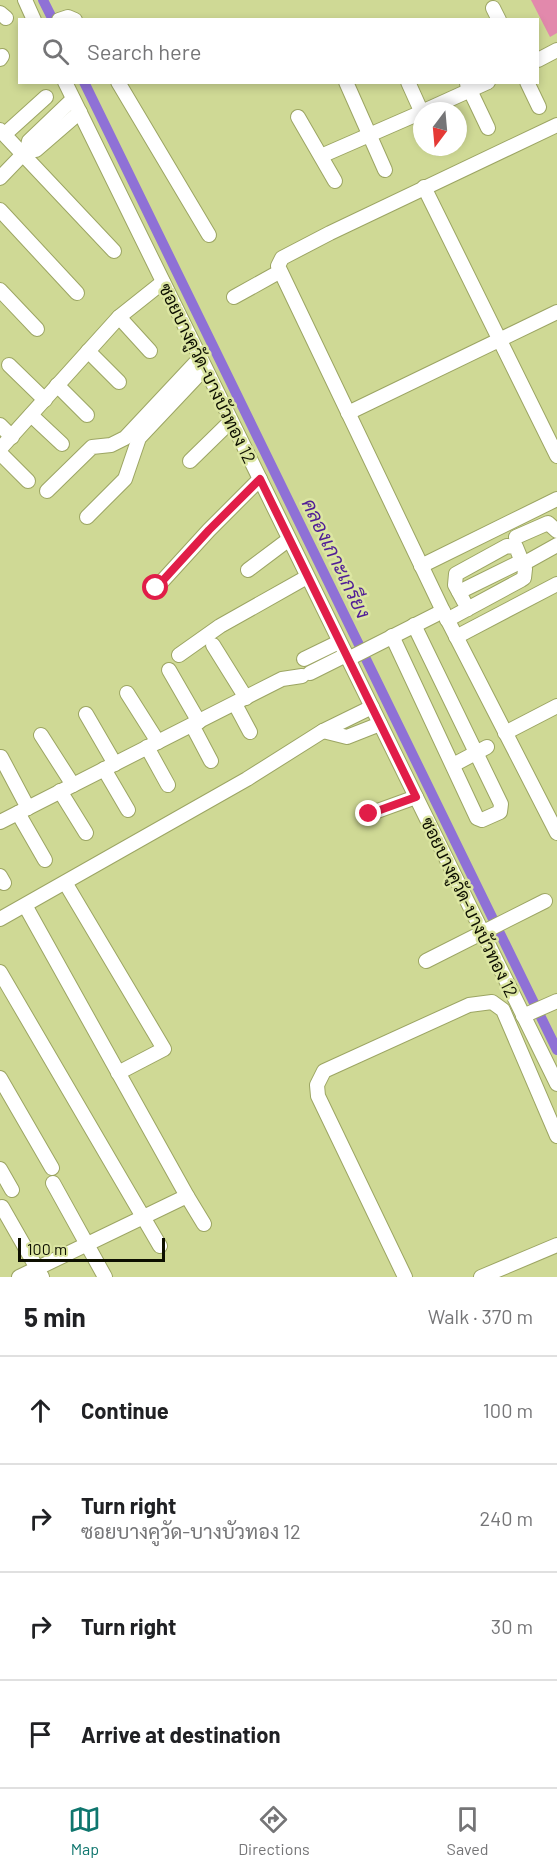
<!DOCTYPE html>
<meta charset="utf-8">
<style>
:root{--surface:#fff;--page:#f2f2f2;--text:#202124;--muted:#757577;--line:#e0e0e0;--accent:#0f766e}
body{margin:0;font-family:Barlow,Sarabun,sans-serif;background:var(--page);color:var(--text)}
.compass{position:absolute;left:413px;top:102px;width:54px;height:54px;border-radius:50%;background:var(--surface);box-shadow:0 3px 9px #0003;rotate:196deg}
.scale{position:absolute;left:18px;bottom:15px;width:147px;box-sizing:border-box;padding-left:6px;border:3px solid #0d0f00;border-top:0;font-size:16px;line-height:21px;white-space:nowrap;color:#0d0f00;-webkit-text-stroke:4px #dce6a2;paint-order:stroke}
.stop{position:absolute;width:18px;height:18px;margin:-14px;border:4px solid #e11d48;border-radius:50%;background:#fff}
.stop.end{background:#e11d48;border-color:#fff;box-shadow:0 2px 6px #0008}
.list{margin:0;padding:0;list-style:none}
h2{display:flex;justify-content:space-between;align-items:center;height:78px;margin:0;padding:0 24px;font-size:26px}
h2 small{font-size:20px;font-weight:400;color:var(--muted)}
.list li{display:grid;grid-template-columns:39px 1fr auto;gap:18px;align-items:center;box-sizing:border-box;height:108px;padding:0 24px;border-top:2px solid var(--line)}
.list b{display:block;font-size:22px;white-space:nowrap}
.list p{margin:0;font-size:20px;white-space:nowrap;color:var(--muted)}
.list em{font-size:20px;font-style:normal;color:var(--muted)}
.icon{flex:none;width:33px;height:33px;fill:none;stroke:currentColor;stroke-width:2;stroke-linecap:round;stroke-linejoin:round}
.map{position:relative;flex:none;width:557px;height:1277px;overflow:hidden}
.search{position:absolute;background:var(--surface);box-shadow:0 3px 9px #0003;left:18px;right:18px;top:18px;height:66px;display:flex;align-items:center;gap:15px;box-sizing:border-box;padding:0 21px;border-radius:0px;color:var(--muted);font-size:22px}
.sheet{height:510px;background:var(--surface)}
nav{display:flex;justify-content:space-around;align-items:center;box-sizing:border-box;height:84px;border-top:2px solid var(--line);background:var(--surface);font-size:16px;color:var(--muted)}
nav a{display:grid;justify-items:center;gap:3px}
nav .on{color:var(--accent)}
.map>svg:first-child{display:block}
.green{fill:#e289ac}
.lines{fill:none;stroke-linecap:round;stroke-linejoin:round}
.canal{stroke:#8f71d6;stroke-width:10}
.minor-casing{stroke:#9ca563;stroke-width:16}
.minor{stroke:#fff;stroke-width:14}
.route{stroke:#e11d48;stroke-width:8}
.labels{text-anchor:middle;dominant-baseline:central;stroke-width:5;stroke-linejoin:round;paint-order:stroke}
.street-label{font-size:18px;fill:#0d0f00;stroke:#dce6a2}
.water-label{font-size:20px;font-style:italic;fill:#501d97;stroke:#dce6a2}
</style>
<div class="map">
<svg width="557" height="1277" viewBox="0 0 557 1277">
<rect width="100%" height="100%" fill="#cfd995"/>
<polygon class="green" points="531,0 557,0 557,33 550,37"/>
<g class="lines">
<g class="canal">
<polyline points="43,0 53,20"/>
<polyline points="84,82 557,1050"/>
</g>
<g class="minor-casing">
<g id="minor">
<polyline points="25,0 34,20"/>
<polyline points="493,8 499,20"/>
<polyline points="0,13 6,18"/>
<polyline points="59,20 68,17 75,20"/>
<polyline points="0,59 2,56"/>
<polyline points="538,60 557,50"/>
<polyline points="65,82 557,1084"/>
<polyline points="118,82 209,235"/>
<polyline points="346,82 385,170"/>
<polyline points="408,82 422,113"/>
<polyline points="527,82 539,107"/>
<polyline points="467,84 488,128"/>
<polyline points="424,111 488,82"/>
<polyline points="298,117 335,181"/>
<polyline points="557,125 330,233 282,258 278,266 443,611 557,833"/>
<polyline points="0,130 114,251"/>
<polyline points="5,134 46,97"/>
<polyline points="437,147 438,148"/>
<polyline points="27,150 36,150 80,112"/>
<polyline points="321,156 422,112"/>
<polyline points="0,178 27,150 29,141 73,99"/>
<polyline points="424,187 557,456"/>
<polyline points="0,210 77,293"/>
<polyline points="0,290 37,329"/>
<polyline points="234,297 279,272"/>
<polyline points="119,317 150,351"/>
<polyline points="88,351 119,382"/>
<polyline points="9,365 45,400"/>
<polyline points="57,385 87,415"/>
<polyline points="348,413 557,312"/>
<polyline points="31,415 62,444"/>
<polyline points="0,425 12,437"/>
<polyline points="0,449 119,317 163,282"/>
<polyline points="0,453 28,481"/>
<polyline points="190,461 231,421"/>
<polyline points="47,491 92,447 111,445 125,438 200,358"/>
<polyline points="87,517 125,479 139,438 205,368"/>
<polyline points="516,537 548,523 557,531"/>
<polyline points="523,564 557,545"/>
<polyline points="421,566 557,499"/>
<polyline points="248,570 288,540"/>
<polyline points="156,588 209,530 260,479"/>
<polyline points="459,592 522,561"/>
<polyline points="447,620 521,580 524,578 525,569 516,547 507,546 456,574 455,585 468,609"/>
<polyline points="392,636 477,818 482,820 500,812 501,804 414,625"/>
<polyline points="456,637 557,584"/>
<polyline points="213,645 246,698"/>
<polyline points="179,655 220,626 307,577"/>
<polyline points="304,659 339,642"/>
<polyline points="348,659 443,611"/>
<polyline points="169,670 199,722"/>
<polyline points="310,673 346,655"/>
<polyline points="127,693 158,742"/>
<polyline points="235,704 250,732"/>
<polyline points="372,707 323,731 347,737 380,724"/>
<polyline points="86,714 115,764"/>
<polyline points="192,725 211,761"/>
<polyline points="505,733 557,706"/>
<polyline points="41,735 73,785"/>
<polyline points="147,747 168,785"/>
<polyline points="1,757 28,808"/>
<polyline points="453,765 487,747"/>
<polyline points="104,769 128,810"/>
<polyline points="60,791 86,833"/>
<polyline points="18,813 45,860"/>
<polyline points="369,814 416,797"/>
<polyline points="0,822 282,679 302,676"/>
<polyline points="0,876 4,883"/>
<polyline points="66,884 164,1049 118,1073"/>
<polyline points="0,919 247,779 323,731"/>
<polyline points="426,961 545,901"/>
<polyline points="0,972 160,1246"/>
<polyline points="523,1016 557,1001"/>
<polyline points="0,1078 52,1168"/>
<polyline points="0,1169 12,1190"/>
<polyline points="53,1183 105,1277"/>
<polyline points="187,1196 204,1224"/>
<polyline points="2,1207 42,1277"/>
<polyline points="19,1277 187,1196 26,907"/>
<polyline points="405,1277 318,1096 317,1085 324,1071 469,1005 492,1002 503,1010 557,1136"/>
<polyline points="481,1277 557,1245"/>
</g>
</g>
<use href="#minor" class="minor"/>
</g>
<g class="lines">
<polyline class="route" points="156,588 209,530 260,479 416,797 369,814"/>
</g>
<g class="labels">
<g class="street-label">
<text transform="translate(208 373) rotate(64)">ซอยบางคูวัด-บางบัวทอง 12</text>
<text transform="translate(470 907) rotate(64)">ซอยบางคูวัด-บางบัวทอง 12</text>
</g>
<g class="water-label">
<text transform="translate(337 558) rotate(64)">คลองเกาะเกรียง</text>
</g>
</g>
</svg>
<svg class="compass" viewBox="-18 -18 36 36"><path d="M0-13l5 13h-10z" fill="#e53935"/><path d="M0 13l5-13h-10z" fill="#757577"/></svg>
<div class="scale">100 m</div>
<div class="stop" style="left:156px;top:588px"></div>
<div class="stop end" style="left:369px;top:814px"></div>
<div class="search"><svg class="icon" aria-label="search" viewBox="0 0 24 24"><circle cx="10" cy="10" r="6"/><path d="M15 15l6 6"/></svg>Search here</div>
</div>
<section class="sheet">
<h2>5 min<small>Walk · 370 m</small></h2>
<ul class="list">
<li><svg class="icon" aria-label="ahead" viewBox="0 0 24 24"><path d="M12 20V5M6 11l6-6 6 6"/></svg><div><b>Continue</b></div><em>100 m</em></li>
<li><svg class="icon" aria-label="right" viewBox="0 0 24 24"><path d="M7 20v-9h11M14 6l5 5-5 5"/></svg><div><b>Turn right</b><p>ซอยบางคูวัด-บางบัวทอง 12</p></div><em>240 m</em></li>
<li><svg class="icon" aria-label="right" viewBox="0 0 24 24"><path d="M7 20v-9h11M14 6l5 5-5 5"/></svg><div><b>Turn right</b></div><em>30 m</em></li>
<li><svg class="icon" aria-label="arrive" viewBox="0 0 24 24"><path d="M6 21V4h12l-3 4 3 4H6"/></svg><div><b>Arrive at destination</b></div></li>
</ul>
</section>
<nav>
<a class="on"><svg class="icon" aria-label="map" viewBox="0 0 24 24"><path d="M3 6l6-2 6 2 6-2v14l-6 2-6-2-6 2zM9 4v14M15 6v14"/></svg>Map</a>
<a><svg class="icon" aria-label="directions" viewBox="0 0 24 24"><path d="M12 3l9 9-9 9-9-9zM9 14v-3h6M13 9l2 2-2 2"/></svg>Directions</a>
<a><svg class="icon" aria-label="saved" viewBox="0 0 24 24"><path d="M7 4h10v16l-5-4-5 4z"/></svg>Saved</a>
</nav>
